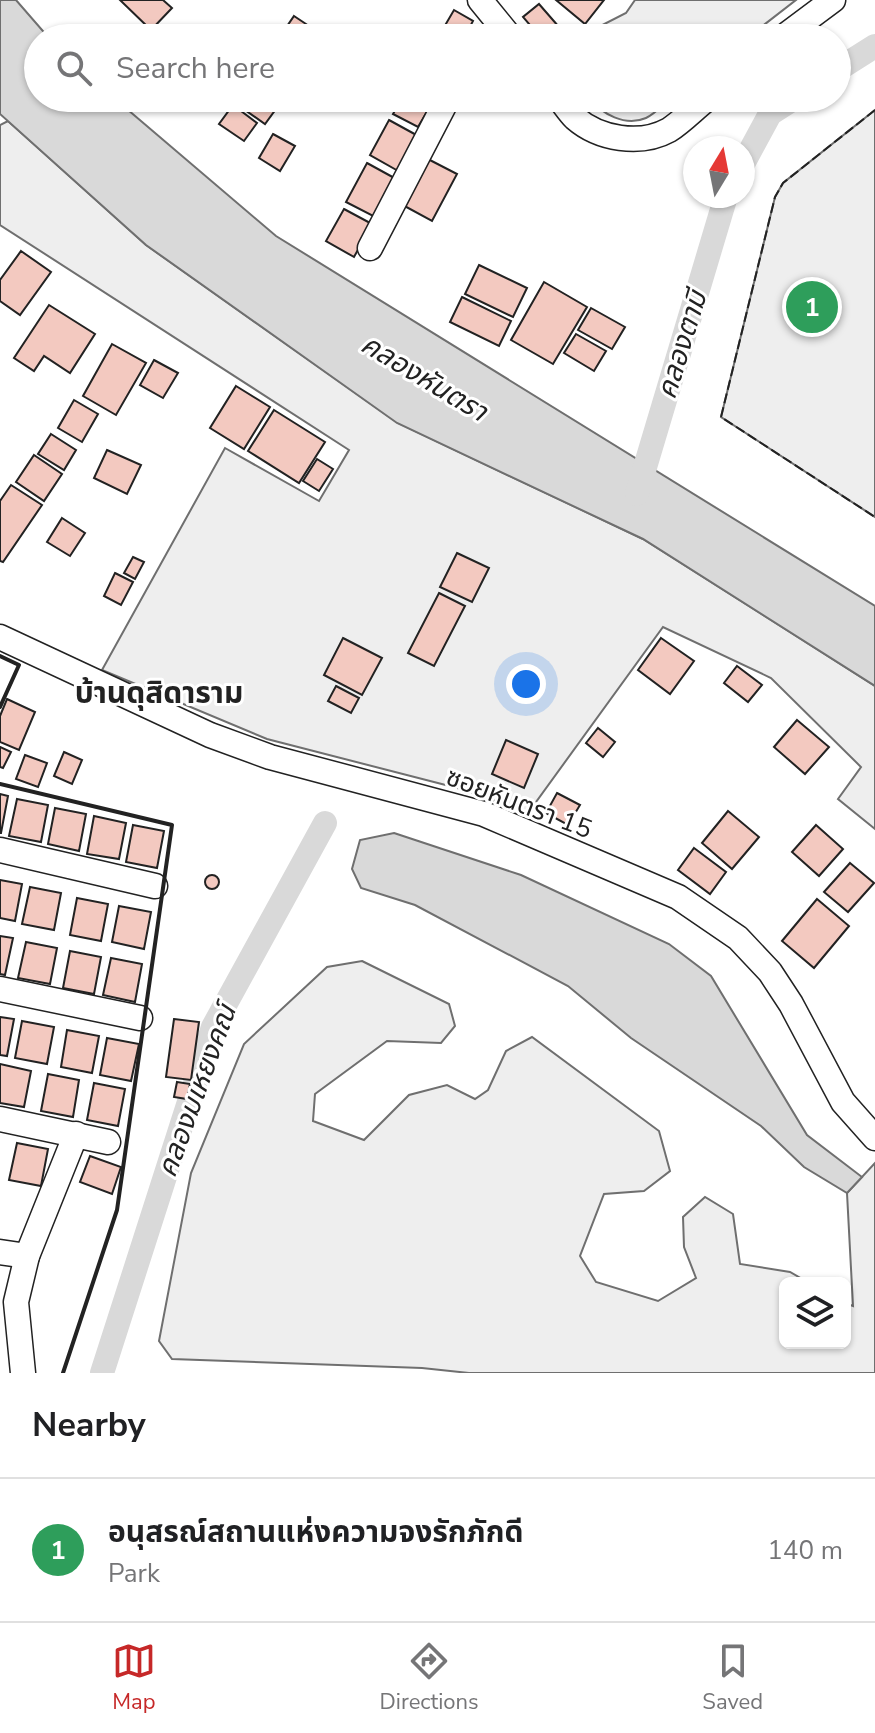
<!DOCTYPE html>
<meta charset="utf-8">
<style>
:root{--surface:#fff;--page:#f2f2f2;--text:#202124;--muted:#757577;--line:#e0e0e0;--accent:#c62828}
body{margin:0;font-family:"Nunito Sans","Noto Sans Thai",sans-serif;background:var(--page);color:var(--text)}
.controls{position:absolute;right:24px;bottom:24px;display:grid;overflow:hidden;border-radius:12px;box-shadow:0 2px 6px #0004}
.controls button{width:72px;height:72px;display:grid;place-items:center;padding:0;border:0;border-bottom:2px solid var(--line);background:var(--surface);color:var(--text);font:40px sans-serif}
.compass{position:absolute;left:683px;top:136px;width:72px;height:72px;border-radius:50%;background:var(--surface);box-shadow:0 2px 6px #0004;rotate:10deg}
.you{position:absolute;left:526px;top:684px;width:28px;height:28px;margin:-20px;border:6px solid #fff;border-radius:50%;background:#1a73e8;box-shadow:0 0 0 12px #1a73e833}
.badge{display:grid;place-items:center;width:52px;height:52px;border-radius:50%;background:var(--accent);color:#fff;font-size:26px;font-weight:700}
.pin{position:absolute;translate:-50% -50%;border:4px solid #fff;box-shadow:0 2px 8px #0006}
.list{margin:0;padding:0;list-style:none}
h2{display:flex;justify-content:space-between;align-items:center;height:104px;margin:0;padding:0 32px;font-size:34px}
h2 small{font-size:26px;font-weight:400;color:var(--muted)}
.list li{display:grid;grid-template-columns:52px 1fr auto;gap:24px;align-items:center;box-sizing:border-box;height:144px;padding:0 32px;border-top:2px solid var(--line)}
.list b{display:block;font-size:30px;white-space:nowrap}
.list p{margin:0;font-size:26px;white-space:nowrap;color:var(--muted)}
.list em{font-size:26px;font-style:normal;color:var(--muted)}
.icon{flex:none;width:44px;height:44px;fill:none;stroke:currentColor;stroke-width:2;stroke-linecap:round;stroke-linejoin:round}
.map{position:relative;flex:none;width:875px;height:1373px;overflow:hidden}
.search{position:absolute;background:var(--surface);box-shadow:0 2px 6px #0004;left:24px;right:24px;top:24px;height:88px;display:flex;align-items:center;gap:20px;box-sizing:border-box;padding:0 28px;border-radius:44px;color:var(--muted);font-size:30px}
.sheet{height:248px;background:var(--surface)}
nav{display:flex;justify-content:space-around;align-items:center;box-sizing:border-box;height:112px;border-top:2px solid var(--line);background:var(--surface);font-size:22px;color:var(--muted)}
nav a{display:grid;justify-items:center;gap:4px}
nav .on{color:var(--accent)}
.map>svg:first-child{display:block}
.green{fill:#eee;stroke:#6f6f6f;stroke-width:2}
.water{fill:#d9d9d9;stroke:#6f6f6f;stroke-width:2}
.lines{fill:none;stroke-linecap:round;stroke-linejoin:round}
.canal{stroke:#d9d9d9;stroke-width:24}
.building{fill:#f3c9c0;stroke:#222;stroke-width:2}
.minor-casing{stroke:#222;stroke-width:27}
.minor{stroke:#fff;stroke-width:24}
.fence{stroke:#222;stroke-width:2;stroke-dasharray:10 4;stroke-linecap:butt}
.wall{stroke:#222;stroke-width:4}
.labels{text-anchor:middle;dominant-baseline:central;stroke-width:6;stroke-linejoin:round;paint-order:stroke}
.street-label{font-size:26px;fill:#222;stroke:#fff}
.water-label{font-size:28px;font-style:italic;fill:#222;stroke:#fff}
.quarter-label{font-size:30px;font-weight:bold;fill:#222;stroke:#fff}
</style>
<div class="map">
<svg width="875" height="1373" viewBox="0 0 875 1373">
<rect width="100%" height="100%" fill="#fff"/>
<g class="green">
<polygon points="635,0 796,0 747,38 577,38 626,13"/>
<path d="M 589,98 L 671,98 C 664,104 655,114 646,118 C 625,127 602,114 589,98 Z"/>
<polygon points="875,110 875,517 721,417 775,197 783,183"/>
<polygon points="8,121 146,245 398,423 643,539 875,686 875,829 838,799 861,767 771,678 663,627 528,813 465,790 267,739 102,670 225,448 319,501 349,450 0,225 0,125"/>
<polygon points="362,961 449,1004 455,1026 441,1043 387,1041 315,1094 313,1121 364,1140 409,1095 447,1085 475,1099 488,1090 506,1051 532,1037 659,1131 670,1171 644,1191 604,1194 580,1256 596,1282 658,1301 696,1278 684,1247 683,1217 705,1197 733,1214 740,1264 790,1272 809,1283 785,1283 785,1343 845,1343 845,1303 853,1306 847,1193 875,1163 875,1373 469,1373 422,1368 172,1359 159,1341 191,1173 244,1044 327,967"/>
</g>
<g class="water">
<polygon points="0,0 16,0 49,38 38,38 38,98 114,98 276,236 875,606 875,686 643,539 397,423 146,245 0,114"/>
<polygon points="394,833 521,875 669,944 711,976 807,1135 862,1177 847,1193 804,1167 761,1126 631,1038 568,986 415,905 361,888 352,869 360,840"/>
</g>
<g class="lines">
<g class="canal">
<polyline points="837,70 875,46"/>
<polyline points="743,164 770,114 795,98"/>
<polyline points="637,494 726,196"/>
<polyline points="102,1373 213,1027 325,823"/>
</g>
</g>
<g class="building">
<polygon points="120,0 163,0 172,8 151,30"/>
<polygon points="556,0 604,0 585,24"/>
<polygon points="539,4 559,27 547,38 541,38 523,17"/>
<polygon points="454,10 473,21 464,38 448,38 440,34"/>
<polygon points="294,16 324,36 323,38 279,38"/>
<polygon points="228,98 284,98 265,124"/>
<polygon points="402,98 435,98 418,127 393,114"/>
<polygon points="233,105 257,123 244,141 219,124"/>
<polygon points="389,120 420,137 400,172 370,155"/>
<polygon points="273,134 295,146 280,171 259,158"/>
<polygon points="424,157 457,174 432,221 399,203"/>
<polygon points="367,163 398,180 377,218 346,202"/>
<polygon points="344,209 372,224 354,257 326,241"/>
<polygon points="21,251 51,272 20,315 0,301 0,280"/>
<polygon points="479,265 527,288 513,317 465,294"/>
<polygon points="544,282 587,307 553,364 511,340"/>
<polygon points="462,297 511,321 499,346 450,322"/>
<polygon points="49,305 95,334 70,373 44,356 34,371 14,358"/>
<polygon points="591,308 625,327 612,349 578,330"/>
<polygon points="576,334 606,351 594,371 564,353"/>
<polygon points="112,344 146,363 116,415 83,396"/>
<polygon points="154,360 178,373 163,398 140,385"/>
<polygon points="236,386 270,407 244,449 210,428"/>
<polygon points="74,400 98,414 82,442 58,428"/>
<polygon points="274,410 325,442 299,483 248,451"/>
<polygon points="51,434 76,450 64,470 38,454"/>
<polygon points="107,450 141,465 127,494 94,478"/>
<polygon points="34,455 62,474 44,501 16,482"/>
<polygon points="317,459 333,469 319,491 303,481"/>
<polygon points="11,485 42,505 3,562 0,561 0,501"/>
<polygon points="62,518 85,533 70,556 47,542"/>
<polygon points="457,553 489,568 472,602 440,587"/>
<polygon points="133,557 144,562 135,579 124,573"/>
<polygon points="115,573 133,582 121,605 104,596"/>
<polygon points="439,593 465,606 434,666 408,653"/>
<polygon points="343,638 382,658 362,695 324,675"/>
<polygon points="661,638 694,661 670,694 638,670"/>
<polygon points="737,666 762,685 748,702 724,683"/>
<polygon points="336,686 359,698 351,713 328,701"/>
<polygon points="7,699 35,712 19,750 0,742 0,716"/>
<polygon points="797,720 829,747 805,774 774,747"/>
<polygon points="598,728 615,742 603,757 586,743"/>
<polygon points="506,740 538,754 524,788 492,774"/>
<polygon points="0,747 11,752 3,768 0,767"/>
<polygon points="64,752 82,760 72,784 54,776"/>
<polygon points="25,755 47,763 38,787 16,779"/>
<polygon points="557,793 580,805 568,825 546,813"/>
<polygon points="0,794 8,796 1,833 0,833"/>
<polygon points="17,799 48,805 41,842 9,836"/>
<polygon points="55,808 86,814 79,851 48,844"/>
<polygon points="728,811 759,837 732,869 702,843"/>
<polygon points="94,816 126,823 119,859 87,854"/>
<polygon points="133,825 164,831 157,868 126,862"/>
<polygon points="816,825 843,849 819,876 792,852"/>
<polygon points="694,848 726,872 710,894 678,870"/>
<polygon points="850,863 874,883 848,912 824,892"/>
<circle cx="212" cy="882" r="7"/>
<polygon points="0,880 22,884 15,921 0,918"/>
<polygon points="30,887 61,893 54,930 22,924"/>
<polygon points="77,898 108,904 101,941 70,935"/>
<polygon points="817,899 849,926 814,968 782,941"/>
<polygon points="119,906 151,912 144,949 112,942"/>
<polygon points="0,936 13,938 5,975 0,974"/>
<polygon points="26,942 57,948 50,984 18,978"/>
<polygon points="70,951 101,957 94,994 63,988"/>
<polygon points="111,958 142,964 135,1002 103,995"/>
<polygon points="0,1017 14,1019 7,1056 0,1055"/>
<polygon points="174,1019 199,1022 191,1080 166,1077"/>
<polygon points="22,1021 54,1027 47,1064 15,1058"/>
<polygon points="67,1030 99,1036 92,1073 61,1067"/>
<polygon points="107,1038 139,1044 131,1081 100,1075"/>
<polygon points="0,1064 31,1071 24,1107 0,1103"/>
<polygon points="48,1074 79,1080 73,1117 41,1111"/>
<polygon points="177,1082 190,1084 187,1099 174,1097"/>
<polygon points="94,1083 125,1089 118,1126 87,1120"/>
<polygon points="17,1143 48,1149 41,1186 9,1180"/>
<polygon points="90,1156 121,1167 112,1194 80,1182"/>
</g>
<g class="lines">
<g class="minor-casing">
<g id="minor">
<polyline points="480,0 511,38"/>
<polyline points="782,38 833,0"/>
<path d="M 559,98 C 564,104 569,112 575,118 C 599,139 640,146 669,130 C 683,121 695,108 708,98"/>
<polyline points="370,248 448,98"/>
<polyline points="0,637 210,735 270,757 484,814 678,897 738,938 770,972 791,1004 843,1102 875,1138"/>
<polyline points="0,850 155,886"/>
<polyline points="0,989 140,1018"/>
<polyline points="0,1119 108,1142"/>
<polyline points="0,1252 27,1256"/>
<polyline points="23,1373 16,1302 27,1256 76,1134"/>
</g>
</g>
<use href="#minor" class="minor"/>
<polyline class="fence" points="875,110 783,183 775,197 721,417 875,517"/>
<g class="wall">
<polyline points="0,656 19,665 0,707"/>
<polyline points="0,784 172,825 117,1210 63,1373"/>
</g>
</g>
<g class="labels">
<g class="street-label">
<text transform="translate(519 803) rotate(21)">ซอยหันตรา 15</text>
</g>
<g class="water-label">
<text transform="translate(682 345) rotate(-73)">คลองตามี</text>
<text transform="translate(424 378) rotate(31)">คลองหันตรา</text>
<text transform="translate(197 1091) rotate(-70)">คลองมเหยงคณ์</text>
</g>
<g class="quarter-label">
<text x="159" y="693">บ้านดุสิดาราม</text>
</g>
</g>
</svg>
<div class="controls">
<button><svg class="icon" aria-label="layers" viewBox="0 0 24 24"><path d="M12 4l9 5-9 5-9-5zM3 14l9 5 9-5"/></svg></button>
</div>
<svg class="compass" viewBox="-18 -18 36 36"><path d="M0-13l5 13h-10z" fill="#e53935"/><path d="M0 13l5-13h-10z" fill="#757577"/></svg>
<div class="you"></div>
<div class="pin badge" style="left:812px;top:307px;background:#2e9e5b">1</div>
<div class="search"><svg class="icon" aria-label="search" viewBox="0 0 24 24"><circle cx="10" cy="10" r="6"/><path d="M15 15l6 6"/></svg>Search here</div>
</div>
<section class="sheet">
<h2>Nearby<small></small></h2>
<ul class="list">
<li><span class="badge" style="background:#2e9e5b">1</span><div><b>อนุสรณ์สถานแห่งความจงรักภักดี</b><p>Park</p></div><em>140 m</em></li>
</ul>
</section>
<nav>
<a class="on"><svg class="icon" aria-label="map" viewBox="0 0 24 24"><path d="M3 6l6-2 6 2 6-2v14l-6 2-6-2-6 2zM9 4v14M15 6v14"/></svg>Map</a>
<a><svg class="icon" aria-label="directions" viewBox="0 0 24 24"><path d="M12 3l9 9-9 9-9-9zM9 14v-3h6M13 9l2 2-2 2"/></svg>Directions</a>
<a><svg class="icon" aria-label="saved" viewBox="0 0 24 24"><path d="M7 4h10v16l-5-4-5 4z"/></svg>Saved</a>
</nav>
